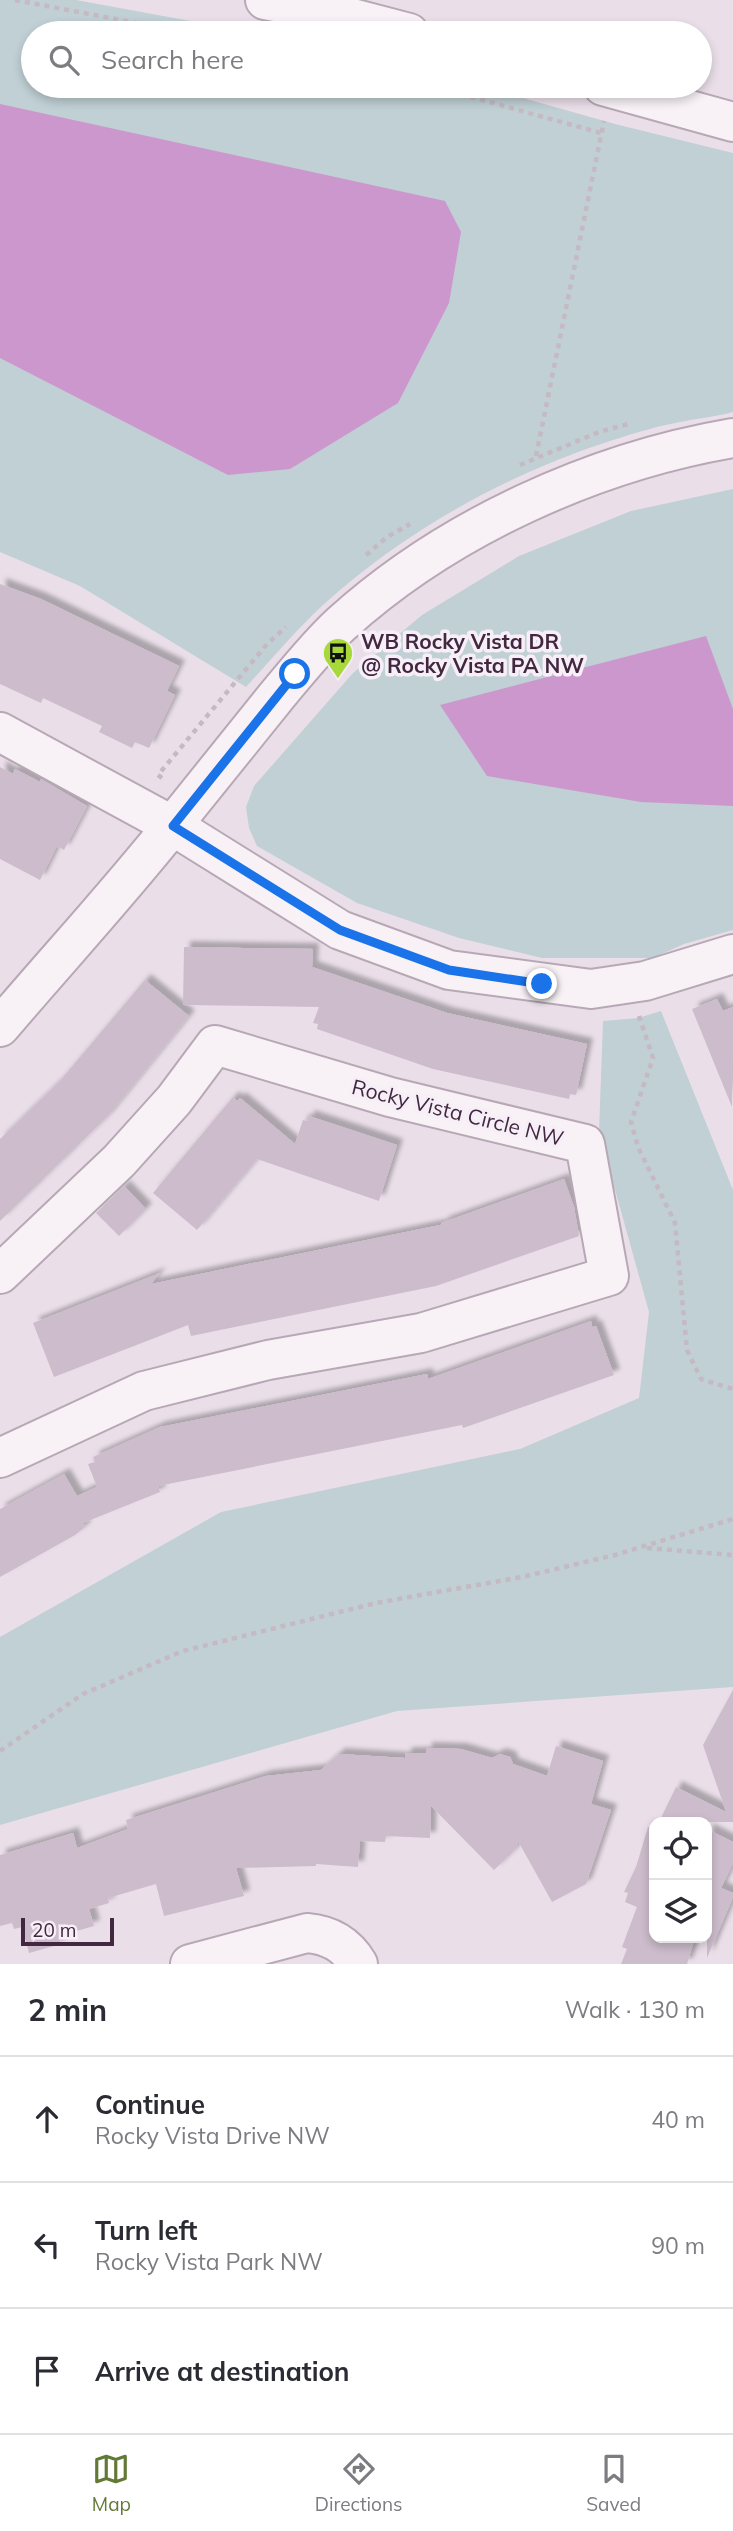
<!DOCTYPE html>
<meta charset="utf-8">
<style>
:root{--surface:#fff;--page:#f2f2f3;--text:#2b2b33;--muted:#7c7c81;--line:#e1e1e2;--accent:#637936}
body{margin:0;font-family:Mulish,sans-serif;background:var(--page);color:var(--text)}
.controls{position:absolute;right:21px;bottom:21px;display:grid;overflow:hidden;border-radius:14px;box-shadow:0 4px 10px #0003}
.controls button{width:63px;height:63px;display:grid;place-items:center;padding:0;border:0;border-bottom:2px solid var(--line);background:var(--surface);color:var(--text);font:35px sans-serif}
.scale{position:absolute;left:21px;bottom:18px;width:93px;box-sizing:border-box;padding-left:7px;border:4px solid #422740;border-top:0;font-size:19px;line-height:24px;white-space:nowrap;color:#422740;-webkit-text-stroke:5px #f7eff7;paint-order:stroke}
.stop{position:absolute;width:21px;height:21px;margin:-16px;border:5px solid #1a73e8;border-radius:50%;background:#fff}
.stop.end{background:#1a73e8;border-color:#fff;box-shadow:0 2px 7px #0008}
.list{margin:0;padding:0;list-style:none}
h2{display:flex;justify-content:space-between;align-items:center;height:91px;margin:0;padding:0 28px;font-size:30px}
h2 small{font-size:23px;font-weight:400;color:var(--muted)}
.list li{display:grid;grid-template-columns:46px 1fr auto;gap:21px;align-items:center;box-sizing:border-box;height:126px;padding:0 28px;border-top:2px solid var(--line)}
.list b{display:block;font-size:26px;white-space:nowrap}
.list p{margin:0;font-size:23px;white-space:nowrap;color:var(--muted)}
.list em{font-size:23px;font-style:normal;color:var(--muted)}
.icon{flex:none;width:38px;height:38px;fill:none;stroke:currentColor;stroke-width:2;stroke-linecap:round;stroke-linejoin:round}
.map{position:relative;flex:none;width:733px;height:1964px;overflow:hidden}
.search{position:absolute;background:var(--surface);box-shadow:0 4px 10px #0003;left:21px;right:21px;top:21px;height:77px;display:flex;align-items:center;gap:18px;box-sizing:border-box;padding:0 24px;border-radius:38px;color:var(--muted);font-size:26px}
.sheet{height:469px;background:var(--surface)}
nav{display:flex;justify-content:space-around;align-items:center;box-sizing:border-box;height:98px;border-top:2px solid var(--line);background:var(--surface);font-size:19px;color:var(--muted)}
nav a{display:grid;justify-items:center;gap:4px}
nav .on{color:var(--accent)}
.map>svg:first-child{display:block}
.green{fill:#c0d0d4}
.water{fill:#cc97cd}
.building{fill:#cdbccc;filter:url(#shadow)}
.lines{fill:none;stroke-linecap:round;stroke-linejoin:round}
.minor-casing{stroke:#b8a8b6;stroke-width:42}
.path{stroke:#c5b9c4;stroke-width:4.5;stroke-dasharray:5 5;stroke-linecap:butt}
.minor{stroke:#f8f2f7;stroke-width:38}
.route{stroke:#1a73e8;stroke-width:9}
.labels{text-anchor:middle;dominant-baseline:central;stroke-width:7;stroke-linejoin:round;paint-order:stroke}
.poi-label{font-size:21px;font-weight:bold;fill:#422740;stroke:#f7eff7;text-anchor:start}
.street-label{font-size:21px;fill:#422740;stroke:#f7eff7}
</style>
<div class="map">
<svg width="733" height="1964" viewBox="0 0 733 1964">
<defs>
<filter id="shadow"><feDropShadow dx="6" dy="-6" stdDeviation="2" flood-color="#0004"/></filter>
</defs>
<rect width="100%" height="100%" fill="#eadfe9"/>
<g class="green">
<path d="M 0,0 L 76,0 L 256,33 L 33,33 L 33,86 L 481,86 L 615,124 L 733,153 L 733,412 C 716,417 698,418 680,422 C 658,426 635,433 613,440 C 507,474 406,530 323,605 C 296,630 271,660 246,687 L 80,586 L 0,552 Z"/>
<polygon points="733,489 733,930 684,944 653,958 542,958 459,938 357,903 257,846 249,828 246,807 254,786 353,673 422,615 519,556 631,511"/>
<polygon points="661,1011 733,1190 733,1687 397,1711 0,1825 0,1637 221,1512 520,1449 639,1398 649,1312 599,1132 603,1021 638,1018"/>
</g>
<g class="water">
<polygon points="0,104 445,201 461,232 449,303 398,403 290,469 228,475 0,358"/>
<polygon points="706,636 733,709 733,806 641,802 487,776 440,705"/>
</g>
<g class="building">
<polygon points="0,584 41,599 179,666 167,691 175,695 149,748 135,742 132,748 99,732 102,726 43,698 41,703 0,684"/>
<polygon points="0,767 13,774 15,769 40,782 41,779 87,806 64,850 57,846 40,880 0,859"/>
<polygon points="184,947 313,949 312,967 447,1013 587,1044 576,1095 570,1094 569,1099 433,1069 317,1029 318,1024 313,1023 319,1007 183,1005"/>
<polygon points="145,980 189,1016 108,1116 0,1221 0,1139 60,1081"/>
<polygon points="717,999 723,1011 733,1007 732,1107 692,1009"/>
<polygon points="233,1097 237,1101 240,1098 295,1144 303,1120 307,1121 309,1116 397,1145 379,1201 257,1159 197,1230 153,1193"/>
<polygon points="564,1179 574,1207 579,1236 436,1286 191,1336 188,1325 54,1377 33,1323 160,1273 151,1284 445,1224 441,1223"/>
<polygon points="124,1186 146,1209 119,1236 96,1213"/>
<polygon points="591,1321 592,1327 596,1326 614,1375 463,1428 462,1425 158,1486 160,1492 83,1523 85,1527 75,1535 0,1577 0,1509 64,1474 77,1496 97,1487 88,1464 95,1462 93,1457 160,1427 427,1374 428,1379"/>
<polygon points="733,1690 733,1822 659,1822 676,1787 726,1812 703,1745"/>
<polygon points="556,1746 603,1761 591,1804 611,1810 586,1884 552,1902 518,1841 518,1847 494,1870 431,1806 430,1838 386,1836 385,1842 360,1841 358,1867 316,1864 316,1866 236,1868 244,1896 164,1916 156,1884 108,1898 109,1903 89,1909 94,1926 59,1936 61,1944 29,1953 22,1927 14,1929 12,1923 0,1926 0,1855 73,1833 77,1848 128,1829 126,1820 266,1776 321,1770 339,1754 405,1758 405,1754 409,1753 426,1753 426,1748 461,1749 492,1758 500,1754 510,1757 513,1764 547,1776"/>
<polygon points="648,1827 654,1828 654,1938 695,1938 687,1964 621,1964 627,1949 622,1947 637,1907 625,1902 628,1893 624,1892 636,1867"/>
<polygon points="707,1829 733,1842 733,1863 721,1888 733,1893 733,1897 707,1958"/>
</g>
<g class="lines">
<g class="minor-casing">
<g id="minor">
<polyline points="265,0 329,12 409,33"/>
<polyline points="603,86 733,122"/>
<polyline points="0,732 173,826 340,930 449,970 591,989 645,981 733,954"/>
<path d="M 0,1027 C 57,960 117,895 172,826 C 206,784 240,741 275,698 C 296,673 317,646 341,624 C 447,528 593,462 733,438"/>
<polyline points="0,1274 119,1161 174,1100 215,1045 390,1097 585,1144 609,1276 421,1333 268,1360 144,1391 0,1458"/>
<path d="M 190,1964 L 307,1933 C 330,1935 346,1944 358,1964"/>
</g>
</g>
<g class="path">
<polyline points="15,0 190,33"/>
<polyline points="432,86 601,133"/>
<polyline points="536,456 604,121"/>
<polyline points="520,465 599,432 632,423"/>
<polyline points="366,555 387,537 410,524"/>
<polyline points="162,778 158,775 267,644 286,627"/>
<polyline points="639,1016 653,1058 631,1122 638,1147 675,1223 687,1350 701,1379 733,1389"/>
<polyline points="647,1548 733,1555"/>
<polyline points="0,1751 83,1694 183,1651 376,1603 522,1577 615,1555 733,1519"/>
</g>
<use href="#minor" class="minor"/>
</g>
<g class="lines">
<polyline class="route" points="295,674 173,826 340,930 449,970 542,984"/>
</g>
<defs>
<g id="bus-pin" transform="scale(1.575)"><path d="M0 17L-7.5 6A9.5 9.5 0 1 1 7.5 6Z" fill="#a8d93a" stroke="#f7eff7"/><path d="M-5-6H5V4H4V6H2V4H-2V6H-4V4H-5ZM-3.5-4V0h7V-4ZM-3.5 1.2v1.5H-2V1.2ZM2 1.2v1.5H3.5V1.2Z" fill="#111"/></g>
</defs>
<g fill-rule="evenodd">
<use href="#bus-pin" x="338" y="653"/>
</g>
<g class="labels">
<g class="poi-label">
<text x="361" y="641">WB Rocky Vista DR<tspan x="361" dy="24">@ Rocky Vista PA NW</tspan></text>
</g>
<g class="street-label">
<text transform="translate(458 1112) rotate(14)">Rocky Vista Circle NW</text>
</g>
</g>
</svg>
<div class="controls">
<button><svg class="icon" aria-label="locate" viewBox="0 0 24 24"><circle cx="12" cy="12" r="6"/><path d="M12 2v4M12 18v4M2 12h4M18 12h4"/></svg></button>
<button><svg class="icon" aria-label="layers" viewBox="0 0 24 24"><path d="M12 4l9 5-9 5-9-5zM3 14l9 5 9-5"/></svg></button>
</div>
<div class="scale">20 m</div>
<div class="stop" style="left:295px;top:674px"></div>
<div class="stop end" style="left:542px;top:984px"></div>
<div class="search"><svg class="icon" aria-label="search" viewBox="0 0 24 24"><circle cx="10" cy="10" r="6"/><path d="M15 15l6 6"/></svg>Search here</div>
</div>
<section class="sheet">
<h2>2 min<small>Walk · 130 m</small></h2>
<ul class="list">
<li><svg class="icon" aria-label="ahead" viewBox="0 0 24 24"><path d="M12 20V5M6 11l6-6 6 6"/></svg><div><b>Continue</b><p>Rocky Vista Drive NW</p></div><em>40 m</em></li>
<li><svg class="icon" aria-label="left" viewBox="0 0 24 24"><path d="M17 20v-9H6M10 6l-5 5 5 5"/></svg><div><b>Turn left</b><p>Rocky Vista Park NW</p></div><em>90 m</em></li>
<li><svg class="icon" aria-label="arrive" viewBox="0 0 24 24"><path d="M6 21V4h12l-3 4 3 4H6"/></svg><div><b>Arrive at destination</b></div></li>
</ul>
</section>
<nav>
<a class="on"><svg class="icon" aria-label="map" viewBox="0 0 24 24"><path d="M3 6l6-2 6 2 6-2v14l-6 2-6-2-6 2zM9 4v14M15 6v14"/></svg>Map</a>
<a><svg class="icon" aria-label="directions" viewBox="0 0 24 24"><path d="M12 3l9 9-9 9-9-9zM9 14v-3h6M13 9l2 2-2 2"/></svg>Directions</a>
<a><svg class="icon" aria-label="saved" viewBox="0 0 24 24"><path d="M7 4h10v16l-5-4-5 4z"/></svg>Saved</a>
</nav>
